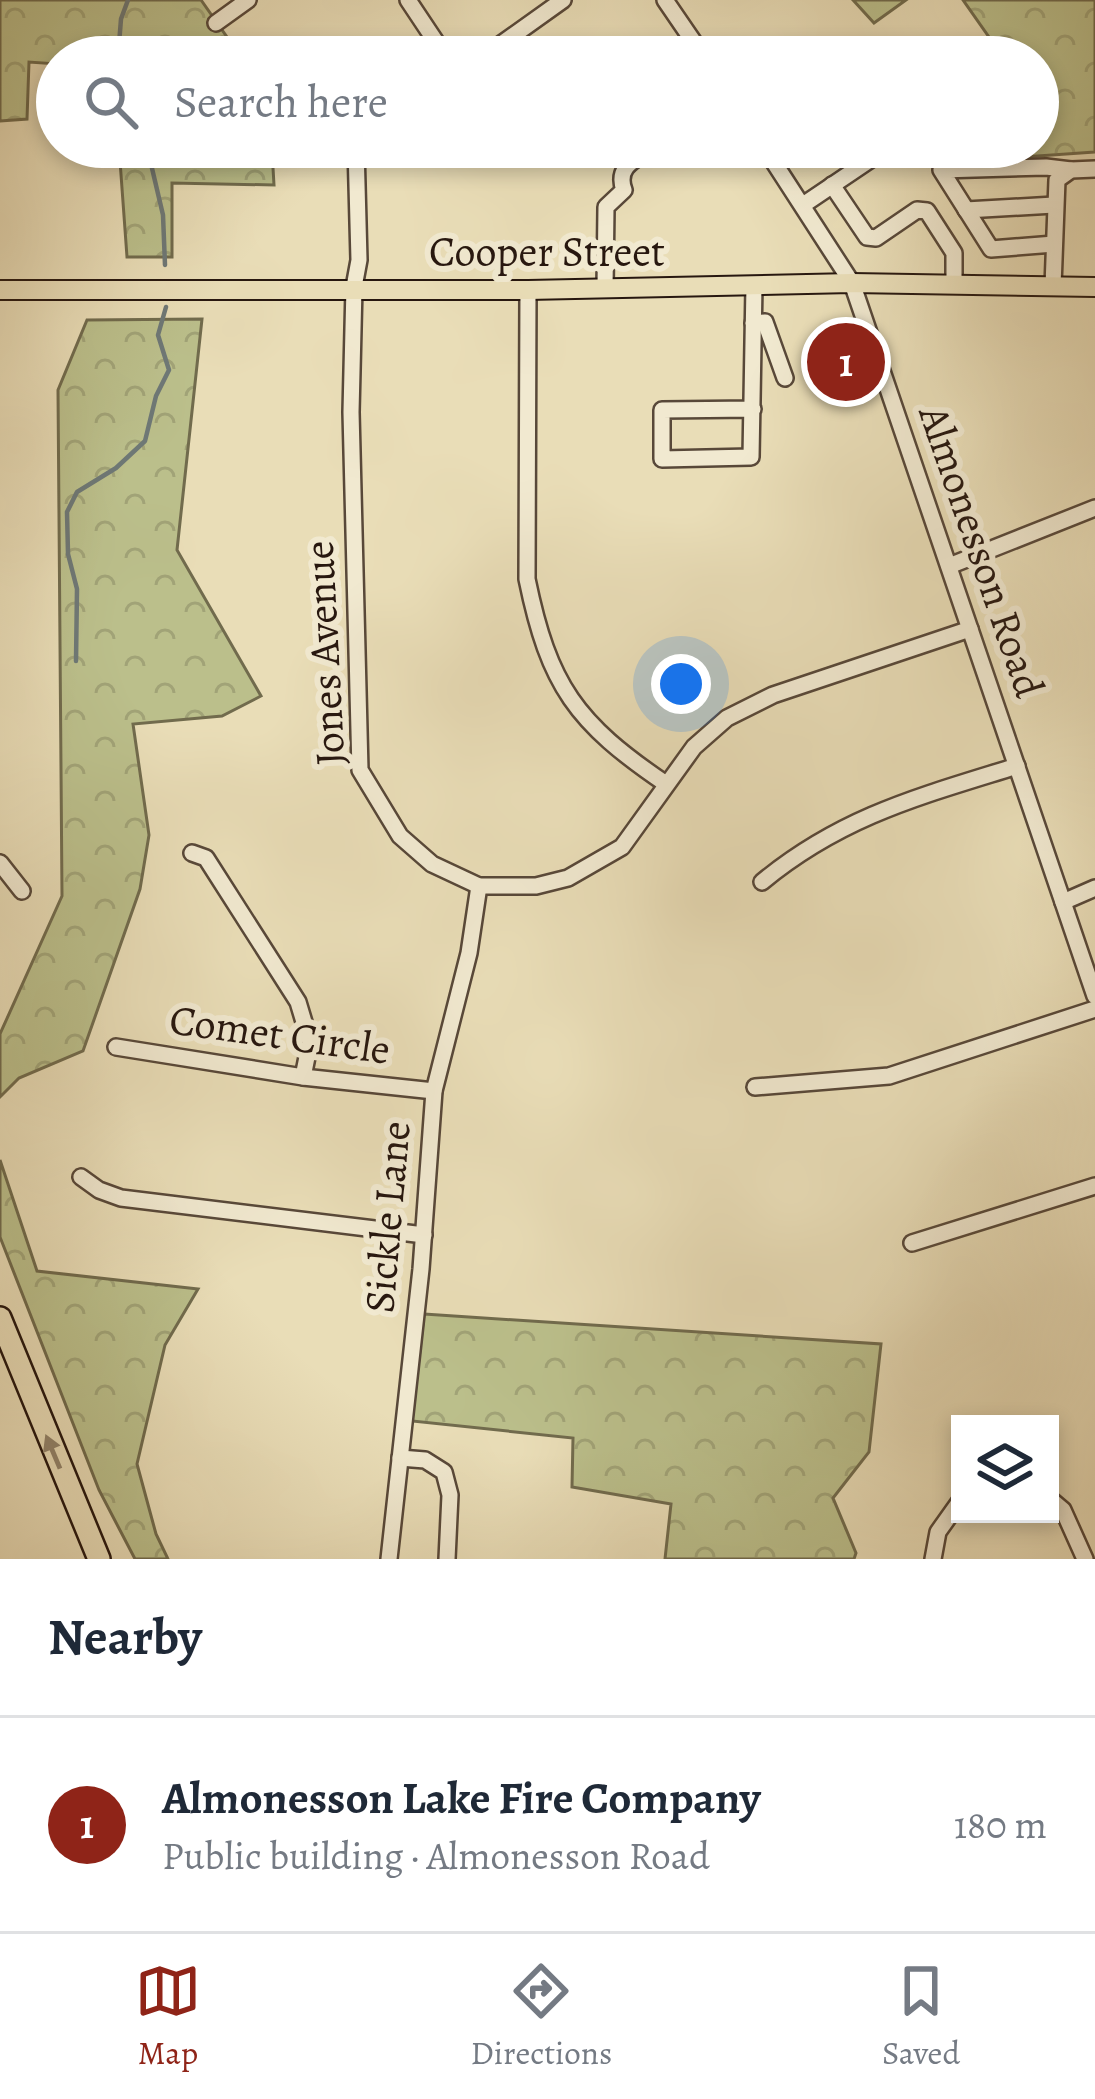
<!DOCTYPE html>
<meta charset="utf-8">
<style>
:root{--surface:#fff;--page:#f2f2f3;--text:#1f2937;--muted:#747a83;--line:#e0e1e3;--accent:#8f2418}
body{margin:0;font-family:Alegreya,serif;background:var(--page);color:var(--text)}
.controls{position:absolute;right:36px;bottom:36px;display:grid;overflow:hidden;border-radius:0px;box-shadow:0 6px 18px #0003}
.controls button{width:108px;height:108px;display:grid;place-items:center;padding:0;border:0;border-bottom:3px solid var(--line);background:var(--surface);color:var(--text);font:60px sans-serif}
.you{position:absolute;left:681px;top:684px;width:42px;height:42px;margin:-30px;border:9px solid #fff;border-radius:50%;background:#1a73e8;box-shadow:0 0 0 18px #1a73e833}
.badge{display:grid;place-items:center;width:78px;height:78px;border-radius:50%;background:var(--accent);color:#fff;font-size:39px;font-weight:700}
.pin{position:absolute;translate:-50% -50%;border:6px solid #fff;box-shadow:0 3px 12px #0006}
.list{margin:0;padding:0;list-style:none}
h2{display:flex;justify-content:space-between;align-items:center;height:156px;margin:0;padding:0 48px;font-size:51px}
h2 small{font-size:39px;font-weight:400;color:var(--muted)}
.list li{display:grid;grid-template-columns:78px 1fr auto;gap:36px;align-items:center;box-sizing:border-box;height:216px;padding:0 48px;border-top:3px solid var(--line)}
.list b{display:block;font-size:45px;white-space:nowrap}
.list p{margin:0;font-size:39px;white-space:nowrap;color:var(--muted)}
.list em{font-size:39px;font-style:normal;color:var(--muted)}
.icon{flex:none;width:66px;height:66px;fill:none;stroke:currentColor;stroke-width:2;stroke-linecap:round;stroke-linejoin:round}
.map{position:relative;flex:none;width:1095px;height:1559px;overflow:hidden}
.search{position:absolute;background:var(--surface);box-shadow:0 6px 18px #0003;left:36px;right:36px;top:36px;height:132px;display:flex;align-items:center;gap:30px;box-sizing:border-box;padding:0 42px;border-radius:66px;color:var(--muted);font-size:45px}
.sheet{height:372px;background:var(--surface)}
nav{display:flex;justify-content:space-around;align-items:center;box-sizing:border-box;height:168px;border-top:3px solid var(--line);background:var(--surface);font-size:33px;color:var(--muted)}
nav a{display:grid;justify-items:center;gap:6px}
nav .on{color:var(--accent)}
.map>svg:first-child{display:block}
.forest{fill:url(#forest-crowns);stroke:#716b4d;stroke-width:3}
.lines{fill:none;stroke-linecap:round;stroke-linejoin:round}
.stream{stroke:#6e7876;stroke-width:4.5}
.minor-casing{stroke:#584839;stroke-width:20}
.major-casing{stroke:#27170f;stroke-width:22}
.highway-casing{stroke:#27170f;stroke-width:26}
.minor{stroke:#f1e9d0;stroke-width:15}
.major{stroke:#e9ddb7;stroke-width:18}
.highway{stroke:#e9ddb7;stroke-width:21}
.oneway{fill:#92846b}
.labels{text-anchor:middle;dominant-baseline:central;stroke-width:12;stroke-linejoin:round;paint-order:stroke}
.street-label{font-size:42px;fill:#27170f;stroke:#f1e9d0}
</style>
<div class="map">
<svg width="1095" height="1559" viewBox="0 0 1095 1559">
<defs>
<pattern id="forest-crowns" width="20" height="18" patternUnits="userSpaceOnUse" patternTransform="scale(3)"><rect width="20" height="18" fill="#bbbf8b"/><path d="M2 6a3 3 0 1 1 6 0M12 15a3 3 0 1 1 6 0" fill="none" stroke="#a1a377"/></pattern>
</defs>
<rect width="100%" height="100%" fill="#e9ddb7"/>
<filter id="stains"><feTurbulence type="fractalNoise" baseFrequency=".00167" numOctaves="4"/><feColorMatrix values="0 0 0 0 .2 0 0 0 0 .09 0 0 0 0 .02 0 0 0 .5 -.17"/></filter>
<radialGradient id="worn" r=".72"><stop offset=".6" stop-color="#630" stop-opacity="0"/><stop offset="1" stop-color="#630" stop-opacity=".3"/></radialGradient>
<g class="forest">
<polygon points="0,0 201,0 241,57 57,57 57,64 29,62 27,119 0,121"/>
<polygon points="853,0 906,0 874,23"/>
<polygon points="963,0 1095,0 1095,152 910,165 901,154 910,147 1038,147 1038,57 1003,57"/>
<polygon points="119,147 305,147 307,151 272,151 274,185 172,183 172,257 127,257"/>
<polygon points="202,319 177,550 261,696 222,716 133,724 149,835 140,889 83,1051 19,1078 0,1097 0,1034 62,896 58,390 87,320"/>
<polygon points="0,1160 37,1271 198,1289 165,1345 137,1464 156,1534 168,1559 135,1559 99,1490 0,1237"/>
<polygon points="424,1314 881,1344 869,1452 833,1498 856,1553 854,1559 665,1559 671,1504 572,1487 573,1438 412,1421"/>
</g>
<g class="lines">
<g class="stream">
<polyline points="118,57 121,19 128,0"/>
<polyline points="147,147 163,215 165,265"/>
<polyline points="76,661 77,589 68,554 67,512 77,492 116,468 145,441 156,396 169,370 158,335 166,307"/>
</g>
<g class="minor-casing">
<g id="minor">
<polyline points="408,0 446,57"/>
<polyline points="665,0 704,57"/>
<polyline points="216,23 248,0"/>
<polyline points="483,57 563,0"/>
<polyline points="356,147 359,260 354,287 351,412 360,770 400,836 432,864 479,886 536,886 568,878 622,847 694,747 727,718 773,695 970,629"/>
<polyline points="764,147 852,283 1095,996"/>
<polyline points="832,185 867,237 876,238 917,210 927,211 954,253 954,284"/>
<polyline points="803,205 889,147"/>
<polyline points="966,210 1054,205"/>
<polyline points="1054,244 991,249 941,170 1046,167 1071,170"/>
<polyline points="1053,286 1057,180 1071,170 1095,169"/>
<path d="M 605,288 L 606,207 L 624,190 C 615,166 637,159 654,147"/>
<path d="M 528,290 L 527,579 C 549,686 576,723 666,784"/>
<polyline points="753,323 765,322 785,378"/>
<polyline points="753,409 662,410 662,459 751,457 754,285"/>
<polyline points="949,566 1095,508"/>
<polyline points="192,853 206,858 298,1002 310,1042 303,1077"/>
<polyline points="0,863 22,891"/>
<path d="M 762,882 C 842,816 921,796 1017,766"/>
<polyline points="1063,902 1095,888"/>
<polyline points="116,1047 303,1077 434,1091"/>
<polyline points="755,1087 889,1076 1095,1009"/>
<polyline points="81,1177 99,1190 121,1198 424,1235"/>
<polyline points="912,1243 1095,1186"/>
<polyline points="400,1458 425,1460 444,1472 450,1495 447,1559"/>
<polyline points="1050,1499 1063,1510 1085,1559"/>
<polyline points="389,1559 421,1269 434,1091 469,953 479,886"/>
<polyline points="933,1559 938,1532 960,1501"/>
</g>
</g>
<g class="major-casing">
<polyline id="major" points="0,290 528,290 852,283 1095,287"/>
</g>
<g class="highway-casing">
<polyline id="highway" points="0,1318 99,1559"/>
</g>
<use href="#minor" class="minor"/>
<use href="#major" class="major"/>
<use href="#highway" class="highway"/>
</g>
<defs><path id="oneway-solid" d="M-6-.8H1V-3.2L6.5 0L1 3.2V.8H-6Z" transform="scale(3)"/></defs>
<use class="oneway" href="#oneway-solid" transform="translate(53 1452) rotate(-113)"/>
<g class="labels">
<g class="street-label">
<text x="547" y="251">Cooper Street</text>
<text transform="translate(982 551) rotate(71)">Almonesson Road</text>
<text transform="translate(324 653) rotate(-93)">Jones Avenue</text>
<text transform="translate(280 1034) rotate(8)">Comet Circle</text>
<text transform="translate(387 1217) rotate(-85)">Sickle Lane</text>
</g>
</g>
<rect width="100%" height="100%" filter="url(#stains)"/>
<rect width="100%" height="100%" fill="url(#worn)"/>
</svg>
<div class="controls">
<button><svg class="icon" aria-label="layers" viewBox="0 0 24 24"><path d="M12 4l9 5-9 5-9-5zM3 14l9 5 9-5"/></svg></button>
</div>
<div class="you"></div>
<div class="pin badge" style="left:846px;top:362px">1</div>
<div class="search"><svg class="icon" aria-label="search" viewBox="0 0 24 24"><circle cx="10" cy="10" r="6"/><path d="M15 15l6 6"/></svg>Search here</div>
</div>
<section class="sheet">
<h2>Nearby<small></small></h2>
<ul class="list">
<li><span class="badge">1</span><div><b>Almonesson Lake Fire Company</b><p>Public building · Almonesson Road</p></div><em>180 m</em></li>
</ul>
</section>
<nav>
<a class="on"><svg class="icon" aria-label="map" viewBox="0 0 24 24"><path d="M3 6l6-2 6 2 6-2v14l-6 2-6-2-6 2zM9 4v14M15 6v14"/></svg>Map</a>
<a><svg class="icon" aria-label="directions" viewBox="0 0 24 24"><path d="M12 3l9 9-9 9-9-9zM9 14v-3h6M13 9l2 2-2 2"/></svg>Directions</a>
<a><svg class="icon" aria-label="saved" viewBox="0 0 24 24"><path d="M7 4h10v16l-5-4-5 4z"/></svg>Saved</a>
</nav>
